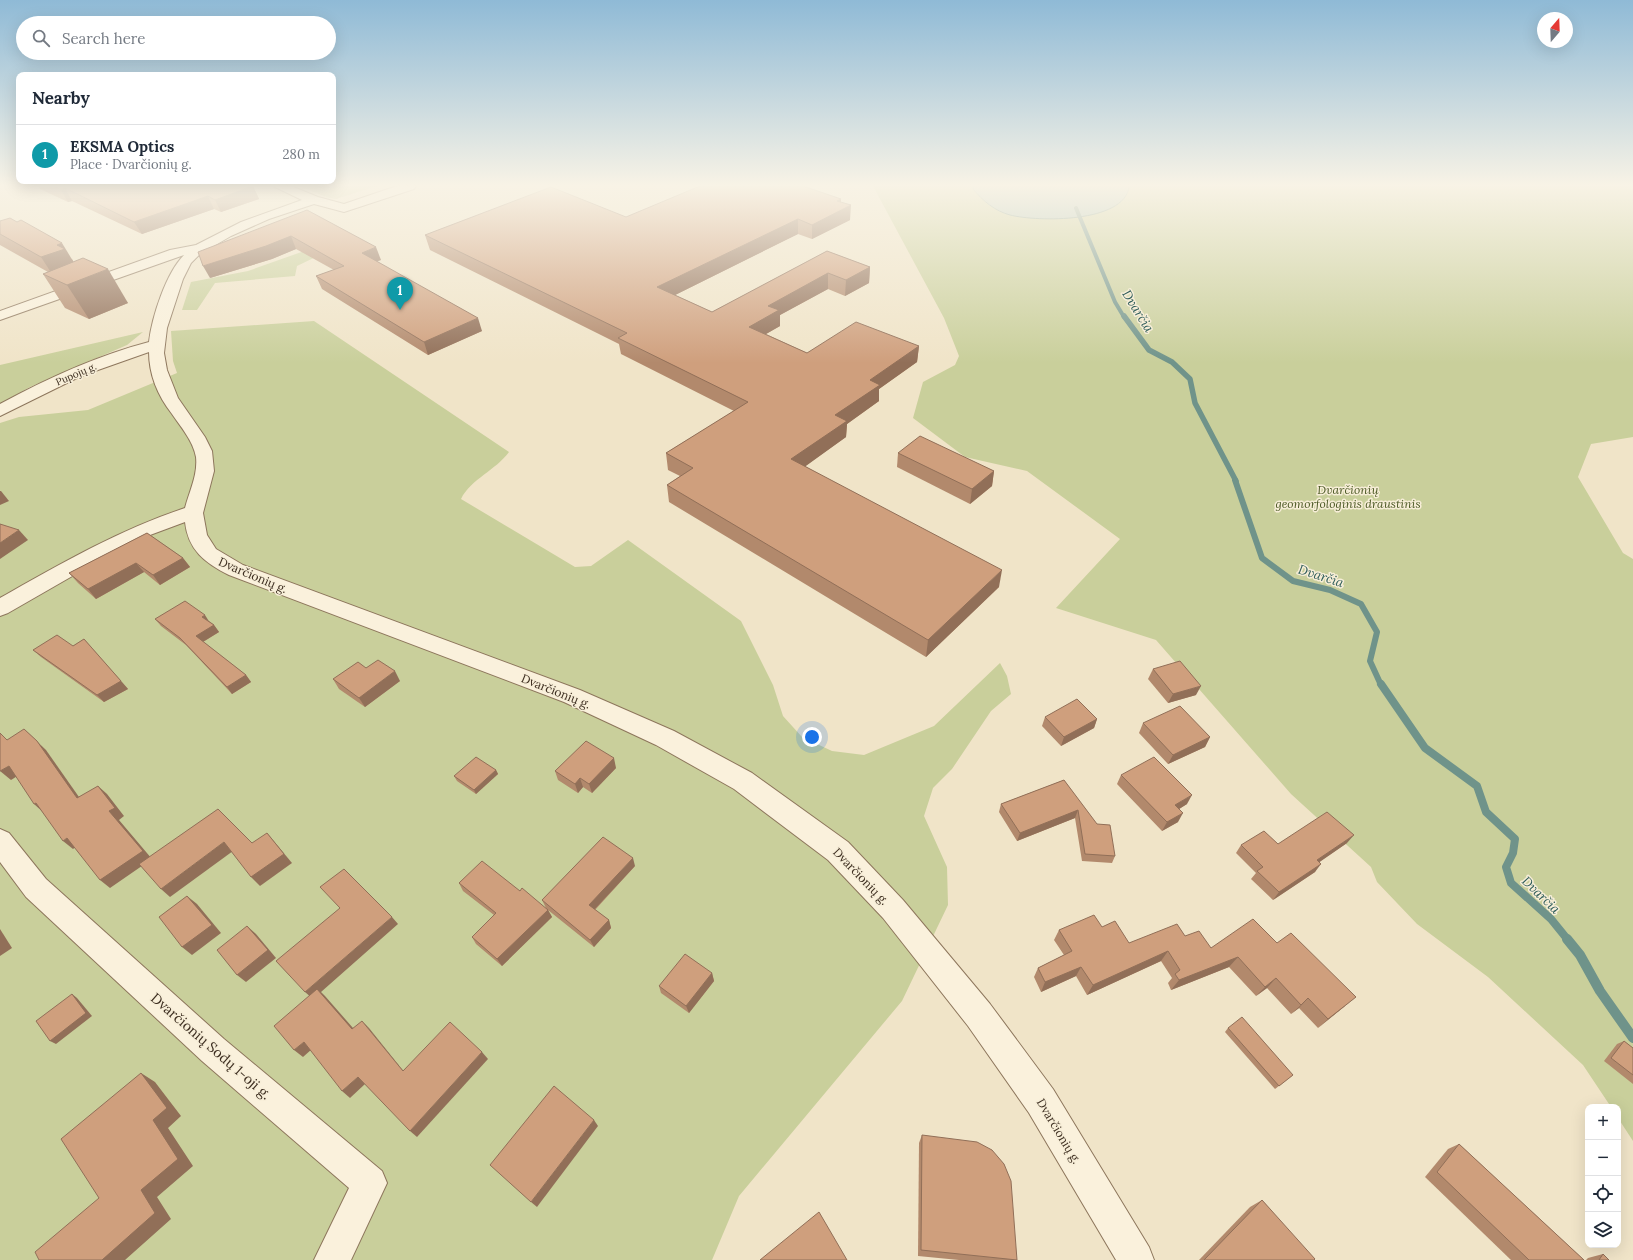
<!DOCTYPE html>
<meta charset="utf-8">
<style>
:root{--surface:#fff;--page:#f6f6f7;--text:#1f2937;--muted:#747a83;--line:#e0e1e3;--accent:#9e2a2b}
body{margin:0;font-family:Lora,serif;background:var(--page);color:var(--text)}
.controls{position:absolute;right:12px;bottom:12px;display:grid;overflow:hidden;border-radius:8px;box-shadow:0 4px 16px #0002}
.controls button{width:36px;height:36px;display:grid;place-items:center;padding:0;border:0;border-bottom:1px solid var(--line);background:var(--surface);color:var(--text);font:20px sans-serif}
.compass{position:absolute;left:1537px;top:12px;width:36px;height:36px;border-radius:50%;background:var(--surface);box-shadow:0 4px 16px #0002;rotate:19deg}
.you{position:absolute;left:812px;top:737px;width:14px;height:14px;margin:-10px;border:3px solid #fff;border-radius:50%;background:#1a73e8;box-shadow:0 0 0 6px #1a73e833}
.badge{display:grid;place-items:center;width:26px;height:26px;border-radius:50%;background:var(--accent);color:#fff;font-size:13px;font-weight:700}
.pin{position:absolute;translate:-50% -33px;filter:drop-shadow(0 1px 2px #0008)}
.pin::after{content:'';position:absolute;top:21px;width:14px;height:12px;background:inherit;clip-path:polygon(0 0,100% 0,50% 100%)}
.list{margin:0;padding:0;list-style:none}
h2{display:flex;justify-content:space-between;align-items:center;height:52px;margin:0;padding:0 16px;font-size:17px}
h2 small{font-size:13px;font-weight:400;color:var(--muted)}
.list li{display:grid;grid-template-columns:26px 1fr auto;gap:12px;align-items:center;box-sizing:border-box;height:60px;padding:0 16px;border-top:1px solid var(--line)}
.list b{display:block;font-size:15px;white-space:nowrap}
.list p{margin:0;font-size:13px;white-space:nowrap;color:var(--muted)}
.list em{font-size:13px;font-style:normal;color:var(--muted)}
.icon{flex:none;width:22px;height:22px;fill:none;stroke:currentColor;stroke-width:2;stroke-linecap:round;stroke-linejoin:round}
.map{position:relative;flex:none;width:1633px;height:1260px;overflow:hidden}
.search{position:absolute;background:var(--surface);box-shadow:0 4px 16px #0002;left:16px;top:16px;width:320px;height:44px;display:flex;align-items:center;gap:10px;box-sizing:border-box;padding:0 14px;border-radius:22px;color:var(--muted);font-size:15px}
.panel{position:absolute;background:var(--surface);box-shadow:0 4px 16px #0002;left:16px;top:72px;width:320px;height:112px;border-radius:8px}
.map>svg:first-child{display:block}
.green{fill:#c9cf9b}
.water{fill:#a9c4bc;stroke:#6f938a}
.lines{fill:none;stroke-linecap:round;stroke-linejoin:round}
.stream-far4{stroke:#6f938a;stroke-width:4}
.stream-far3{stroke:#6f938a;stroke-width:5.5}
.stream-far2{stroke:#6f938a;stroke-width:6}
.stream-far1{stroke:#6f938a;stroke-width:8}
.stream{stroke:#6f938a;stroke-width:10}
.minor-casing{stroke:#8d765c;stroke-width:2}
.minor{fill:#faf1dc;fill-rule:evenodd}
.wall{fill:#b2896c}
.shaded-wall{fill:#916f58}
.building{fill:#cf9f7d;stroke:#916f58}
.labels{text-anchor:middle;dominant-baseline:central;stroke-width:3;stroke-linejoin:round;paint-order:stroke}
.far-street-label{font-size:10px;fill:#3d2e20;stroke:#f7eed8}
.park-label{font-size:12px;font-style:italic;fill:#4d5a26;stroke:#f7eed8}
.street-label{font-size:12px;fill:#3d2e20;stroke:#f7eed8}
.water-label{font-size:13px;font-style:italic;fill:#2f5d5a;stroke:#f7eed8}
.near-street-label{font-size:14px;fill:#3d2e20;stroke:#f7eed8}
</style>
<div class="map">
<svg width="1633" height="1260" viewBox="0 0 1633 1260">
<rect width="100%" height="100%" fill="#f0e4c8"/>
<g class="green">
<polygon points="299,186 377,186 336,199 329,198"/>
<polygon points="873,186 1633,186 1633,437 1591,444 1578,477 1623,553 1633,559 1633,1141 1618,1118 1618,1107 1611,1107 1583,1065 1488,977 1417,924 1377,882 1371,867 1291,794 1156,640 1056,608 1120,539 1027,471 965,457 913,418 923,382 955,365 959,356 944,318"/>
<polygon points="338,239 328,251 297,266 295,276 215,283 197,310 182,310 191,282 248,271"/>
<path d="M 314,321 L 509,452 C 496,470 471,479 461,499 L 575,567 L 591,566 L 628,540 L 741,621 L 773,685 L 783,716 L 802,737 L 832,751 L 864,755 L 934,726 L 1000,663 L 1007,676 L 1011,694 L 991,711 L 952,769 L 933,788 L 924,816 L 947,867 L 948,905 L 902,1001 L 739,1196 L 712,1260 L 0,1260 L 0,423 L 19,417 L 88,410 L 177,373 L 173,361 L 171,331 Z"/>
<polygon points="143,332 127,345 30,387 0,404 0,365"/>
</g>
<path class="water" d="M 974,186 L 1129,186 L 1129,187 C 1124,223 1038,222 1010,215 C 995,211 983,201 973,189 Z"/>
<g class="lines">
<polyline class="stream-far4" points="1076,208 1115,302 1124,317"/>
<polyline class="stream-far3" points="1124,316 1149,350 1172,362 1190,379 1195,403 1236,481"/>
<polyline class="stream-far2" points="1235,480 1262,558 1293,581 1330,590 1361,604 1377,632 1370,661 1381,685"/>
<polyline class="stream-far1" points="1381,684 1425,748 1477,786 1486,812 1515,839 1513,853 1506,867 1511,883 1551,919 1568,940"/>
<polyline class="stream" points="1567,939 1580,955 1600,991 1633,1038"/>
<g class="minor-casing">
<g id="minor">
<path d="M 273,186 L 291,186 L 318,197 L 344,204 L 397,186 L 416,186 L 414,189 L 344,212 L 314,204 L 269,219 L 231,236 L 200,254 L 191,263 L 183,279 L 167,328 L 164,353 L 167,370 L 178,398 L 205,437 L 212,451 L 214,471 L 203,513 L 207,535 L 216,549 L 243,565 L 580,690 L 674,731 L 752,773 L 848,842 L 903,900 L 990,1004 L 1053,1089 L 1149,1247 L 1154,1260 L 1116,1260 L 1029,1113 L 968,1026 L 883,918 L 828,860 L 734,789 L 656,745 L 564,702 L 229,575 C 205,563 188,550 185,522 L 150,535 L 102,559 L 8,613 L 0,616 L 0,598 C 60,564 119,530 185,508 C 189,492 198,475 196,457 C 193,441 181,427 172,414 C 158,396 149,375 149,352 L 81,376 L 0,416 L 0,404 C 48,378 96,356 149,342 C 152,317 166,273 184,255 L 0,320 L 0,311 L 170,250 L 196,245 L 241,222 L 302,200 Z"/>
<polygon points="0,829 9,833 46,879 224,1039 382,1171 387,1183 351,1260 314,1260 349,1188 202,1061 26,897 0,862"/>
</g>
</g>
<use href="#minor" class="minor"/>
</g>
<g class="wall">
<polygon points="38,186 253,186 259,199 221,212 214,209 142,234 72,201 68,202 40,189"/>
<polygon points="307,210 381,260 377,261 482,331 428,355 322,289 316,276 334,270 296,249 272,259 210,278"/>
<polygon points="626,217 850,220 812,239 798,234 675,295 712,312 827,251 870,267 869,283 845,296 828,289 780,315 780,326 766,334 807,353 919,346 917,362 879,389 879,401 847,424 846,437 805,466 999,587 926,657 669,502 667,485 680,476 668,470 666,453 734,411 621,354 619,344 430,250 425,235"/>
<polygon points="0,221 17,222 73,260 73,262 128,303 89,319 65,308 43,274 48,272 0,245"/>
<polygon points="898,453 994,471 992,486 970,504 897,467"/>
<polygon points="147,533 183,558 190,567 160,585 144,572 96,599 78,583 69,573"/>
<polygon points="155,619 209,621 214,625 219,632 203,642 246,675 251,682 232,694 186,645 161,626"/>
<polygon points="84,639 128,689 104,702 41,657 33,650 73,646"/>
<polygon points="1153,669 1196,695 1168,703 1148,679"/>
<polygon points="333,679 400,681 365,707 339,689"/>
<polygon points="1045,717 1097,719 1094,728 1061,746 1042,726"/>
<polygon points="1143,723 1210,737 1205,747 1168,764 1139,733"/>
<polygon points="616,768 592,793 583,787 578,793 558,780 555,771"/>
<polygon points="496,770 498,774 476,794 457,781 454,776"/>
<polygon points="1121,775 1187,804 1179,809 1178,822 1162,831 1117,784"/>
<polygon points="1064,780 1115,856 1112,863 1082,861 1075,818 1017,841 999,812 1001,804"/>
<polygon points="1347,843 1319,862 1315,872 1273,900 1251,879 1256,873 1236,853 1241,845"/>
<polygon points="635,866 595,910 609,920 611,928 594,947 548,910 552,917 502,966 476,944 472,937 494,915 463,891 459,883 520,891 546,908 542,900"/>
<polygon points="1102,927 1129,943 1185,936 1211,948 1277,943 1345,1006 1318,1028 1299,1008 1291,1014 1267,988 1256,996 1229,967 1171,990 1168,983 1172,978 1161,961 1087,995 1076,976 1041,992 1034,977 1038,968 1064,955 1054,940 1059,930"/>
<polygon points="712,973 714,981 689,1013 661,993 659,986"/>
<polygon points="1228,1028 1293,1075 1275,1089 1225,1032"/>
<polygon points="1624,1041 1633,1048 1633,1084 1604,1061 1617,1044"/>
<polygon points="922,1135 1017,1260 959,1260 918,1256 919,1143"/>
<polygon points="1459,1144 1584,1260 1511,1260 1425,1177 1448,1149"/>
<polygon points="1262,1200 1314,1260 1199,1260 1250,1207"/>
<polygon points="1603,1254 1609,1260 1586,1260 1588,1258"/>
</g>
<g class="shaded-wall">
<polygon points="253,186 259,199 221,212 215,200"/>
<polygon points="65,188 72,201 68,202 61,190"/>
<polygon points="208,196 214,209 142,234 134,222"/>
<polygon points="841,199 841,210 851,205 850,220 812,239 812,225 837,201"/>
<polygon points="798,219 798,234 659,303 657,287"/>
<polygon points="291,236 296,249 272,259 210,278 203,266"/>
<polygon points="62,243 76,266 52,274 41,257 57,245"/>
<polygon points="376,247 381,260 366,265 362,253"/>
<polygon points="870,267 869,283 845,296 846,280"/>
<polygon points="108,269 128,303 89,319 67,285"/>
<polygon points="828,273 828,289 780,315 780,326 750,343 749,327 768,306"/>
<polygon points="478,318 482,331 428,355 424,342"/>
<polygon points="919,346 917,362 879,389 879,401 847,424 846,437 792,476 791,459 870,380"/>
<polygon points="994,471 992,486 970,504 972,489"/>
<polygon points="0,491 1,491 9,501 0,505"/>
<polygon points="19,530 28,540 0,559 0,543"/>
<polygon points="183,558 190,567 160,585 153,575"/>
<polygon points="136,563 144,572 96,599 88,589"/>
<polygon points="1002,570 999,587 926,657 928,640"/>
<polygon points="205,615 210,623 202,617"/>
<polygon points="214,625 219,632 201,643 196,636"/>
<polygon points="395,671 400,681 365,707 359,698"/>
<polygon points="246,675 251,682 232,694 227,687"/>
<polygon points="121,681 128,689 104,702 97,695"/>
<polygon points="1201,686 1196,695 1168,703 1173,694"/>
<polygon points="1097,719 1094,728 1061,746 1064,737"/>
<polygon points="24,729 46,750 86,807 77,798"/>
<polygon points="1210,737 1205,747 1168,764 1173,755"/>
<polygon points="614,758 616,768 592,793 589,784"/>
<polygon points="9,766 19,775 11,780 0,771"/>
<polygon points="496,770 498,774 476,794 474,790"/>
<polygon points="580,778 583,787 578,793 575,784"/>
<polygon points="98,786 107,794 124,816 119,820 152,859 110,888 100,880 109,811"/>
<polygon points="1192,795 1187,804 1171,814 1175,805"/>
<polygon points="36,803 44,813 34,804"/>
<polygon points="1078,810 1075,818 1017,841 1020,833"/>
<polygon points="1183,813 1178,822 1162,831 1167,822"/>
<polygon points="267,833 292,863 260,886 251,877"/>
<polygon points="1354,835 1347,843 1311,868 1317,860"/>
<polygon points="67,838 77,846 73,849 63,841"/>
<polygon points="224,842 233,851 170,897 161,889"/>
<polygon points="633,858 635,866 592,912 589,905"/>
<polygon points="1321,864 1315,872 1273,900 1279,892"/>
<polygon points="187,896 197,904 221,933 192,955 182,947"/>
<polygon points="548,910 552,917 502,966 497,959"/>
<polygon points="392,917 398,924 321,992 325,996 360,1036 313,999 305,992"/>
<polygon points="609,920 611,928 594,947 590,940"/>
<polygon points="247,926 256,934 276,958 246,982 237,975"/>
<polygon points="0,929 12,948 0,956"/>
<polygon points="1168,951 1161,961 1087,995 1093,985"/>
<polygon points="1238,957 1229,967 1171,990 1179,980"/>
<polygon points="1081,967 1076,976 1041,992 1045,982"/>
<polygon points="712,973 714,981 689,1013 686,1006"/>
<polygon points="1276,978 1267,988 1256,996 1265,987"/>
<polygon points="72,994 77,998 92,1016 56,1044 50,1041"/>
<polygon points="1356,997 1345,1006 1318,1028 1328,1019"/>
<polygon points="1308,998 1299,1008 1291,1014 1301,1005"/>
<polygon points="362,1021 369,1028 409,1078 403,1071"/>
<polygon points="304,1042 312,1049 303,1057 294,1050"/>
<polygon points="482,1052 488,1059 417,1137 410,1131"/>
<polygon points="141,1073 155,1082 181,1116 168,1128 193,1166 157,1197 171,1219 125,1260 102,1260 141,1190 153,1120"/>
<polygon points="358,1077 365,1084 350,1098 342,1091"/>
<polygon points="594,1120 598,1126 537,1207 531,1202"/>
</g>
<g class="building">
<polygon points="54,186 253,186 215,200 208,196 134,222 65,188 61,190"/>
<polygon points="700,186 803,186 841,199 837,201 851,205 812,225 798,219 657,287 712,312 827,251 870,267 846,280 828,273 768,306 779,310 749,327 807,353 856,322 919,346 870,380 880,385 835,415 847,421 791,459 1002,570 928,640 667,485 693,468 666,453 748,402 618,338 627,333 425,235 551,187 626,217"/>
<polygon points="307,210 376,247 362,253 478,318 424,342 316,276 344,266 291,236 266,246 203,266 198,252"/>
<polygon points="10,218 17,222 21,220 62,243 57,245 65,249 41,257 0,234 0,221"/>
<polygon points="83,258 108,269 67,285 43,274"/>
<polygon points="920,436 994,471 972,489 898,453"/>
<polygon points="0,524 19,530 0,543"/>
<polygon points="147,533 183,558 153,575 136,563 88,589 69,573"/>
<polygon points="185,601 205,615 202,617 214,625 196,636 246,675 227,687 180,638 155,619"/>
<polygon points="57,635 73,646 84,639 121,681 97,695 33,650"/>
<polygon points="378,660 395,671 359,698 333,679 358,662 366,668"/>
<polygon points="1180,661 1201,686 1173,694 1153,669"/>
<polygon points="1077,699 1097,719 1064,737 1045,717"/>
<polygon points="1180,706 1210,737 1173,755 1143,723"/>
<polygon points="24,729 37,741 77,798 98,786 115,808 109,811 143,851 100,880 67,838 63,841 36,803 34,804 9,766 0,771 0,733 7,740"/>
<polygon points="586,741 614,758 589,784 580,778 575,784 555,771"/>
<polygon points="476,757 496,770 474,790 454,776"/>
<polygon points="1154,757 1192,795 1175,805 1183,813 1167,822 1121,775"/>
<polygon points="1064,780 1097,824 1110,825 1115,856 1085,854 1078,810 1020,833 1001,804"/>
<polygon points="218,809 252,843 267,833 284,854 251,877 224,842 161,889 139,864"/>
<polygon points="1327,812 1354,835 1317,860 1321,864 1279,892 1257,871 1263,867 1241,845 1264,831 1278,844"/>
<polygon points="603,837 633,858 589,905 609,920 590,940 542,900"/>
<polygon points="482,861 520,891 522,888 548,910 497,959 472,937 496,913 459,883"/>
<polygon points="344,869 392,917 305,992 276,961 340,908 320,887"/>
<polygon points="187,896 212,925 182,947 159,917"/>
<polygon points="1094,915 1102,927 1115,921 1129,943 1177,924 1185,936 1199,931 1211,948 1253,919 1277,943 1291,933 1356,997 1328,1019 1308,998 1301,1005 1276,978 1265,987 1238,957 1179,980 1175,974 1180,970 1168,951 1093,985 1081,967 1045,982 1038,968 1072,951 1059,930"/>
<polygon points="247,926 268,950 237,975 217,950"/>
<polygon points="685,954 712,973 686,1006 659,986"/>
<polygon points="317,989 352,1029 362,1021 403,1071 450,1022 482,1052 410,1131 358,1077 342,1091 304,1042 294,1050 274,1026"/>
<polygon points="72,994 86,1013 50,1041 36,1021"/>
<polygon points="1242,1017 1293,1075 1279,1086 1228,1028"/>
<polygon points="1624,1041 1633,1048 1633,1075 1611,1058"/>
<polygon points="141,1073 167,1108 153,1120 178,1159 141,1190 155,1213 102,1260 39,1260 35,1252 99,1198 61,1139"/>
<polygon points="554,1086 594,1120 531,1202 490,1165"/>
<polygon points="922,1135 977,1142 992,1150 1004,1164 1011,1181 1017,1260 921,1250"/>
<polygon points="1459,1144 1584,1260 1529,1260 1437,1172"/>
<polygon points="1262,1200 1315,1259 1314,1260 1204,1260"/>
<polygon points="819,1212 847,1260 760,1260"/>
<polygon points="1603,1254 1609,1260 1599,1260"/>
</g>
<linearGradient id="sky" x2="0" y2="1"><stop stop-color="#8fbad6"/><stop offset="0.51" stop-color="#f8f3e6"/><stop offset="1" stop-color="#f8f3e6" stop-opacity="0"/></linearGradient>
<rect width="1633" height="363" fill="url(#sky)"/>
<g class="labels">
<g class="far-street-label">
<text transform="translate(76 374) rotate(-23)">Pupojų g.</text>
</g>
<g class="park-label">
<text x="1348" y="489">Dvarčionių<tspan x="1348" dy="14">geomorfologinis draustinis</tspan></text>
</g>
<g class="street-label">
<text transform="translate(253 575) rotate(23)">Dvarčionių g.</text>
<text transform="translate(556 691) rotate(22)">Dvarčionių g.</text>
<text transform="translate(861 876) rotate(46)">Dvarčionių g.</text>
<text transform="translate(1059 1131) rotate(59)">Dvarčionių g.</text>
</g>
<g class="water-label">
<text transform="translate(1138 311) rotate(58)">Dvarčia</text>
<text transform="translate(1321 576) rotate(18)">Dvarčia</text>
<text transform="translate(1541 895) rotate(44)">Dvarčia</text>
</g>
<g class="near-street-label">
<text transform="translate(211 1046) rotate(41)">Dvarčionių Sodų 1-oji g.</text>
</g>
</g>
</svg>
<div class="controls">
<button>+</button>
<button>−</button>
<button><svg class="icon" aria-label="locate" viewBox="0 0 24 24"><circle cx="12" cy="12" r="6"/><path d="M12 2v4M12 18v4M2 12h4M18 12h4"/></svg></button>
<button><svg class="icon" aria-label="layers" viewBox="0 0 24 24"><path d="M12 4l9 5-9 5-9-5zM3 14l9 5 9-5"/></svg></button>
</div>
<svg class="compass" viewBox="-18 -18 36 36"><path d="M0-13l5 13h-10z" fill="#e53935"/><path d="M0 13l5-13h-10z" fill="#747a83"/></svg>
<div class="you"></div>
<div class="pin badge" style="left:400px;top:310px;background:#0f9aa8">1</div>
<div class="search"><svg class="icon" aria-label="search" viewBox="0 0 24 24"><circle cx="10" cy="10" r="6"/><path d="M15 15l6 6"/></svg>Search here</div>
<section class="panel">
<h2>Nearby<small></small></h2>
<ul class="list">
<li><span class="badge" style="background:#0f9aa8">1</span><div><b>EKSMA Optics</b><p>Place · Dvarčionių g.</p></div><em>280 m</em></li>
</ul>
</section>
</div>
